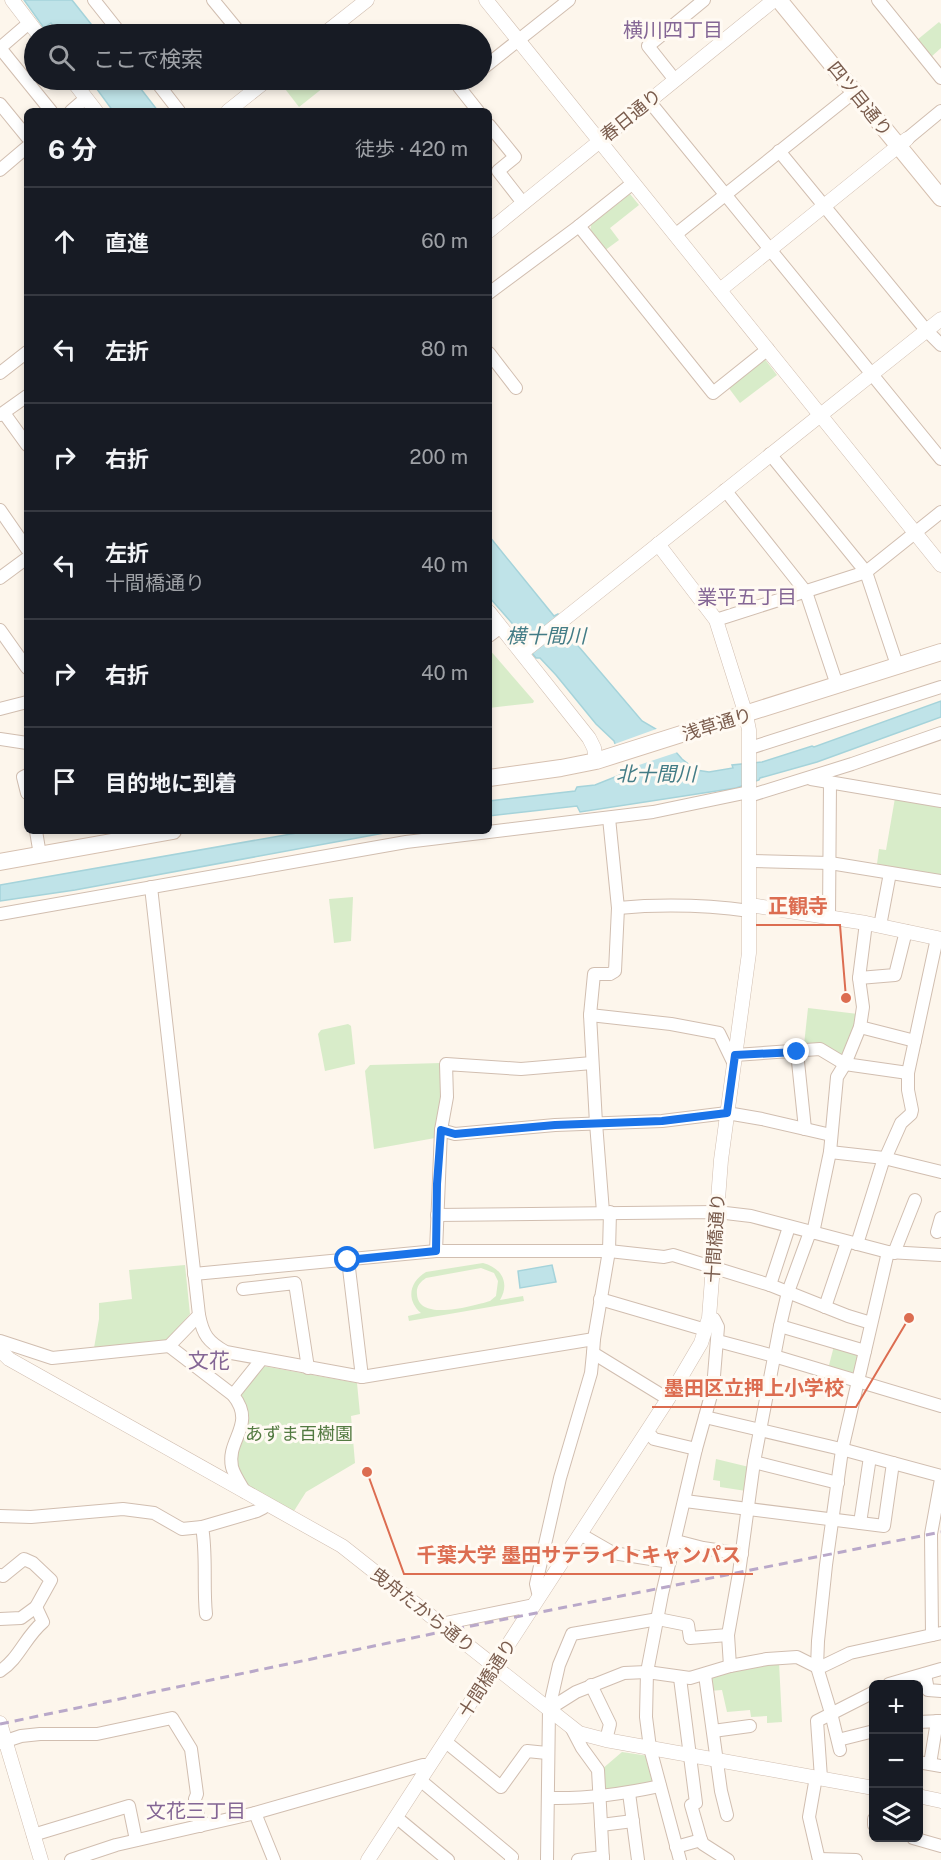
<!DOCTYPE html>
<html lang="ja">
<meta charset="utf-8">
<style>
:root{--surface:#171b24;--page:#20242c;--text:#f1f3f6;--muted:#9ea1a6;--line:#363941}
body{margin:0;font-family:"Public Sans","Noto Sans JP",sans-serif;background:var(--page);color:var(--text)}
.controls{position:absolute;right:18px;bottom:18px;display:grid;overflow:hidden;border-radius:9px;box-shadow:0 3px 9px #0003}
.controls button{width:54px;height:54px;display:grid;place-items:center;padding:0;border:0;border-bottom:2px solid var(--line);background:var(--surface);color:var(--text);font:30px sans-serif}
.stop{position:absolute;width:18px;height:18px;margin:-14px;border:4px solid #1a73e8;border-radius:50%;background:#fff}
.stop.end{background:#1a73e8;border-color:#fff;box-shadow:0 2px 6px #0008}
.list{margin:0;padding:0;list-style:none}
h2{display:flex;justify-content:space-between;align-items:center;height:78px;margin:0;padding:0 24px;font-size:26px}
h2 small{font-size:20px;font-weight:400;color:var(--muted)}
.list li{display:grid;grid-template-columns:39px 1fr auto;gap:18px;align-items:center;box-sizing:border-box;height:108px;padding:0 24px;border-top:2px solid var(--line)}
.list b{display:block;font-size:22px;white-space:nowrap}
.list p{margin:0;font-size:20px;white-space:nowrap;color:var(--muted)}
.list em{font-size:20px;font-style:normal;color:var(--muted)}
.icon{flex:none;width:33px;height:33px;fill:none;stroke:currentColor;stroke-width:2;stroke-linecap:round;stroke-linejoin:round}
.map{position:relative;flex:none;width:941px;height:1860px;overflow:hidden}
.search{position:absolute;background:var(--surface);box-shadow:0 3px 9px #0003;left:24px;top:24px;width:468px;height:66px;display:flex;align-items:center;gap:15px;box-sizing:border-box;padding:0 21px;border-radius:33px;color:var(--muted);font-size:22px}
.panel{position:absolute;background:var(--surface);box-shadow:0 3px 9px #0003;left:24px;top:108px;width:468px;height:726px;border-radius:9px}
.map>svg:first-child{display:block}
.green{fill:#d8ecc9;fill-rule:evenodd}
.water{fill:#bfe3e8;stroke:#a5d3da;stroke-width:1.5}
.pier{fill:#fdf6ec}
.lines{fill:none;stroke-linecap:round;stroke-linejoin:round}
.minor-casing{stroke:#d1beb0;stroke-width:14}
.tertiary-casing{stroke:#d1beb0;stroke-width:15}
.secondary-casing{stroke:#d6c0b0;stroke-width:18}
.minor{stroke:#fff;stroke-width:12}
.tertiary{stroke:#fff;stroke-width:14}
.secondary{stroke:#fff;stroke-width:16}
.rail{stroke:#b9a8c9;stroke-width:3;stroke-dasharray:9 6;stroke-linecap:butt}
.route{stroke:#1a73e8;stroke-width:8}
.labels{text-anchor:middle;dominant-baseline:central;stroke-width:6;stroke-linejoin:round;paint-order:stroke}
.street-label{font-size:18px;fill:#7a5c4d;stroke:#fffaf3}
.park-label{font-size:18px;fill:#537a41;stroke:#fffaf3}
.neighbourhood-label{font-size:20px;fill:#846695;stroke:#fffaf3}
.water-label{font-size:20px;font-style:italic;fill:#437c86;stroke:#fffaf3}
.quarter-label{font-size:21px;fill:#846695;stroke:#fffaf3}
.leader{fill:none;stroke:#dc6d51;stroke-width:2}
.callout-dot{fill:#dc6d51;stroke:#fffaf3;stroke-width:2}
.callout-label{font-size:20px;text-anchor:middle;font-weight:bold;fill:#dc6d51;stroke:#fffaf3;stroke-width:6;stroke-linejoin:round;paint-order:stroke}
</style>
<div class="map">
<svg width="941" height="1860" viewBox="0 0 941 1860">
<rect width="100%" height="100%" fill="#fdf6ec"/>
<g class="green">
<polygon points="939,22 941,24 941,48 931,57 917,40"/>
<polygon points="281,80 333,80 299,107 279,81"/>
<polygon points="630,194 639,205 610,228 619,240 604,251 590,234 591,225"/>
<polygon points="764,358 777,375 740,403 728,387"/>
<polygon points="489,649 534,701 533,703 489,708"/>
<polygon points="895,798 941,806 941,875 877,864 879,849 886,850"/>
<polygon points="353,897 351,941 334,943 329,899"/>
<polygon points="808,1008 858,1014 856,1024 843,1056 804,1045"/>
<polygon points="348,1024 351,1026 355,1064 325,1071 318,1034 321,1030"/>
<polygon points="441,1063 443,1098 435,1138 374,1149 365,1071 370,1065"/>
<path d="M 483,1263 C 502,1268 510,1283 500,1300 L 523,1296 L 524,1301 L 409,1321 L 408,1316 L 421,1313 C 406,1300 409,1282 426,1272 ZM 481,1268 L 494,1273 L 498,1281 L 496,1296 L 490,1301 C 473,1306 418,1322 417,1294 C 416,1287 420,1282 426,1278 Z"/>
<polygon points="185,1265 190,1314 166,1341 94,1348 99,1319 99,1303 132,1299 129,1270"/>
<polygon points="834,1346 862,1354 855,1377 828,1369"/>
<polygon points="263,1366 357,1383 360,1414 351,1416 355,1463 306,1492 294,1511 249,1486 238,1472 238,1454 246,1430 237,1397"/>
<polygon points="716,1459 749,1467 746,1491 720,1487 720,1481 713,1480"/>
<polygon points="779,1662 782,1722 767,1723 767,1716 751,1717 750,1710 727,1712 722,1690 709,1691 707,1677"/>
<polygon points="622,1752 649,1756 655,1782 605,1793 601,1770"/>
</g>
<g class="water">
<polygon points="24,0 72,0 99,34 60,34 51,23 44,28"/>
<polygon points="83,80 134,80 158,111 113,111 94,85"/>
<polygon points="489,536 554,616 558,614 569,628 568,634 642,721 656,729 682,759 696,770 709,772 733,768 732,765 762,762 812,746 814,747 941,701 941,717 817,762 760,778 759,780 736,788 580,812 577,806 489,816 489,801 575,791 577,787 595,785 625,773 621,771 620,757 614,741 596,724 556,675 540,658 536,658 517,634 518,630 489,597"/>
<polygon points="308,831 395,831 75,890 0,901 0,885"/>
<polygon points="552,1265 556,1282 520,1288 518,1271"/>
</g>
<polygon class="pier" points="659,728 678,752 618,772 617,758 612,745"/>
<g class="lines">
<g class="minor-casing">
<g id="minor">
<polyline points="94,0 121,34"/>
<polyline points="213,0 241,34"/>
<polyline points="878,0 941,78"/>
<polyline points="29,23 0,48 51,111"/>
<polyline points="482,69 569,0"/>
<polyline points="155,80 179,111"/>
<polyline points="468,80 459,87 478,111"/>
<polyline points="675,80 648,46 704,0"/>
<polyline points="649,101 941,459"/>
<polyline points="0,104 27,137"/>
<polyline points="71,111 86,98"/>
<polyline points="489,125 515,157 498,171 523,203"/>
<polyline points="907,139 941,111"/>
<polyline points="779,151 926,330 941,345"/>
<polyline points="0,170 27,147"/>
<polyline points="579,226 713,393 768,349"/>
<polyline points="675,235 854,92"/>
<polyline points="489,293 579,226 633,183"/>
<polyline points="489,353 516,388"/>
<polyline points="0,373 27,352"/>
<polyline points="4,413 27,445"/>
<polyline points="0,415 27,396"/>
<polyline points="770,454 866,572 897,665"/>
<polyline points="725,490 806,592 837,685"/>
<polyline points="0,510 27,549"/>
<polyline points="0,578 27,558"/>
<polyline points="716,620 866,572 941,512"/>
<polyline points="0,630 27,668"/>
<polyline points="489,636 501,627"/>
<polyline points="0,709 27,702"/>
<polyline points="0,739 27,743"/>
<polyline points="750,748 941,687"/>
<polyline points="27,775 23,777 27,793"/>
<polyline points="811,779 941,801"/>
<polyline points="749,796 852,764 941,733"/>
<polyline points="36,831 40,855"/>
<polyline points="750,861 830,863 941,881"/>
<path d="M 618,908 C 662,904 706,905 750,911"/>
<polyline points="0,914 406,842 653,812 749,792"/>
<polyline points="829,917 830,782"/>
<polyline points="880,926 890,873"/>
<polyline points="859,978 895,975 906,931"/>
<polyline points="590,1015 671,1024 719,1033 734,1064"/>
<polyline points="860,1027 915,1041"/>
<polyline points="797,1052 805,1129"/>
<polyline points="735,1055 820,1049 845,1064 908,1073"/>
<polyline points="441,1130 455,1134 555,1125 662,1121 727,1113 762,1119 831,1135"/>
<polyline points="830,1152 884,1158 941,1172"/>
<polyline points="885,1159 901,1123 911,1114 912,1110 908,1090 908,1073 937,938"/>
<polyline points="603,1212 596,1123 590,1015 594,974 610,974 615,971 618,908 609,818"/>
<polyline points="437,1215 717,1212 751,1216 888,1252 941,1255"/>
<polyline points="937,1232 941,1218"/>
<polyline points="813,1233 830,1152 837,1077 845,1064 860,1027 863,1007 859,978 866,923"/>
<polyline points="857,1244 884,1158"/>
<polyline points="436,1251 441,1130 447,1097 446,1064 521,1069 592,1063"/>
<polyline points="894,1253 915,1200"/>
<polyline points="348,1260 362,1377"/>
<polyline points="194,1274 436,1251 609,1251 664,1257 673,1255 770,1285 848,1316 871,1323"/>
<polyline points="770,1285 789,1227"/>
<polyline points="243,1289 295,1283 308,1368"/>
<polyline points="600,1299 706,1330"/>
<polyline points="825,1307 847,1242"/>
<path d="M 199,1315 C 203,1335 208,1342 226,1352 L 362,1377 L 594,1339 L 593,1353 L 668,1399"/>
<polyline points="780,1326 865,1351"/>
<polyline points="594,1339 609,1251 610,1212"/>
<polyline points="0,1341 52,1358 169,1346 199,1315 151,887"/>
<polyline points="718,1341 774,1356 941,1406"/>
<path d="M 169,1346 L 233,1395 C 257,1425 226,1439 232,1467 C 234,1475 241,1485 245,1492"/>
<polyline points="233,1395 261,1360"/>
<polyline points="705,1417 845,1450 941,1476"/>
<polyline points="647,1431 654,1439 696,1449"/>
<polyline points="754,1462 838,1483"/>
<polyline points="685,1501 884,1526 893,1463"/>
<polyline points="0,1516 31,1517 123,1509 154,1513 182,1529 202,1527 257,1511 263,1508 265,1504"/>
<polyline points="860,1523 870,1457"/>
<path d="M 202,1527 C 207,1555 203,1585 206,1614"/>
<polyline points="580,1534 613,1553 670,1562"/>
<polyline points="676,1541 703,1548 742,1554"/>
<polyline points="0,1575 3,1576 24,1559 33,1563 51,1580 36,1607 21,1618 0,1619"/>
<polyline points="539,1597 536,1584 560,1478 591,1373 593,1353"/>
<polyline points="441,1624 534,1605"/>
<polyline points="932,1635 931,1534 941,1479"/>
<polyline points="730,1666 728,1635 739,1573 754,1462 780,1326 788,1292 810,1232"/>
<path d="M 0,1671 C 19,1659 25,1637 43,1622 L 36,1607"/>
<polyline points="925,1674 928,1690 941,1691"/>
<polyline points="705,1675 721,1791 727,1815"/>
<polyline points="680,1678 696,1803 691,1805 701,1840"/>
<polyline points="889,1684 941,1669"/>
<polyline points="591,1685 610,1724 606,1740"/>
<polyline points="549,1709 576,1692 624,1673 647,1672 690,1678 730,1666 767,1659 797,1657 817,1667 823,1666 850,1653 941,1633"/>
<polyline points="918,1722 941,1721"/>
<polyline points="571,1727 582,1748 598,1770 603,1860"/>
<polyline points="713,1731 750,1726"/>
<polyline points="838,1740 874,1731"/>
<polyline points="446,1742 501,1787 527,1751 547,1753"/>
<polyline points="0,1743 21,1736 40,1734 97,1734 172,1718 191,1749 197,1794 195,1799 200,1826"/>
<polyline points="840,1750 831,1713 817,1667 818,1641 826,1565 842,1450 888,1252"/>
<polyline points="918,1762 941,1766"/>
<polyline points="930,1764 937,1721"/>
<polyline points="816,1777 809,1817 819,1860"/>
<polyline points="821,1778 817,1721 874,1692"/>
<polyline points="420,1780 512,1857 511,1860"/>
<polyline points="629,1793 638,1860"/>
<path d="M 548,1798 C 586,1799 623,1794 660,1786"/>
<polyline points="255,1813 274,1860"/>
<polyline points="396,1817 448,1860"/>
<polyline points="874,1819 874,1825"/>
<polyline points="601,1825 633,1821"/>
<polyline points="33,1835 129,1806 136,1840"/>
<polyline points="913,1838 941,1846"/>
<polyline points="676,1847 701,1840 703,1844 728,1860"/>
<polyline points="819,1859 856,1860"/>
<polyline points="71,1860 116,1845 255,1813 423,1765 430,1765"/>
<polyline points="547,1860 549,1709 559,1665 572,1634 658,1619 688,1625 690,1638 728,1635"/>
<polyline points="578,1860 603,1857"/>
<polyline points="680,1860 650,1748 646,1717 647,1672 662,1594 696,1449 713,1388 718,1327 714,1319 709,1318"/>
</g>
</g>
<g class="tertiary-casing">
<g id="tertiary">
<polyline points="12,0 38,34"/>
<polyline points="486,0 941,565"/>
<polyline points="324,34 367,0"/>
<polyline points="72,80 96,111"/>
<polyline points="228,111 267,80"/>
<polyline points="489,231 774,0"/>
<polyline points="720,290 907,139"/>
<polyline points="489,612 589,738 594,748 596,761"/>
<polyline points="523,652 941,319"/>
<polyline points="750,905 866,923 941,939"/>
<polyline points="0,1350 9,1359 342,1546 579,1733 606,1740 874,1788"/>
<polyline points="0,1723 41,1860"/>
<polyline points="918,1796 941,1801"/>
<polyline points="368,1860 668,1399 701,1343 709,1318 721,1160 749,953 749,730 746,715 716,620 658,544"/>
</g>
</g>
<g class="secondary-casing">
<g id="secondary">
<polyline points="779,0 941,198"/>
<polyline points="489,778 561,768 596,761 941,652"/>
<polyline points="0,862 173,831"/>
</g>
</g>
<use href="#minor" class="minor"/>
<use href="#tertiary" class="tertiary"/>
<use href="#secondary" class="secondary"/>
<polyline class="rail" points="0,1724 441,1632 941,1532"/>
</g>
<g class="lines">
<polyline class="route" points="348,1260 436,1251 437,1184 441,1130 455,1134 555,1125 662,1121 727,1113 735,1055 797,1052"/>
</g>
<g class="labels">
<g class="street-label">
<text transform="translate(860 99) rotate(51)">四ツ目通り</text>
<text transform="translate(631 115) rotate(-39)">春日通り</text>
<text transform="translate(717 724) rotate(-17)">浅草通り</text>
<text transform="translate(715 1238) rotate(-86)">十間橋通り</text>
<text transform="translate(423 1610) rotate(38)">曳舟たから通り</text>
<text transform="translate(487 1678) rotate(-57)">十間橋通り</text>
</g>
<g class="park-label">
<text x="299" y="1433">あずま百樹園</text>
</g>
<g class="neighbourhood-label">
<text x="673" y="30">横川四丁目</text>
<text x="747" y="597">業平五丁目</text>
<text x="196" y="1811">文花三丁目</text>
</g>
<g class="water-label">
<text x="546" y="636">横十間川</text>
<text x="656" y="774">北十間川</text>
</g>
<g class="quarter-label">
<text x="209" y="1360">文花</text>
</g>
</g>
<path class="leader" d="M846 998L840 925H756M909 1318L856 1407H652M367 1472L404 1574H753"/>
<g class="callout-dot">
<circle cx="846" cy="998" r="6"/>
<circle cx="909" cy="1318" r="6"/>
<circle cx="367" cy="1472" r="6"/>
</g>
<g class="callout-label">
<text x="798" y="913">正観寺</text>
<text x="754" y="1395">墨田区立押上小学校</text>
<text x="579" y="1562">千葉大学 墨田サテライトキャンパス</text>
</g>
</svg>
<div class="controls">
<button>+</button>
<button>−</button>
<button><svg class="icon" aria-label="layers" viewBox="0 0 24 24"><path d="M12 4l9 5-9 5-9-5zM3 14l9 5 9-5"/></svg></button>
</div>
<div class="stop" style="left:348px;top:1260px"></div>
<div class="stop end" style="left:797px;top:1052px"></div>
<div class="search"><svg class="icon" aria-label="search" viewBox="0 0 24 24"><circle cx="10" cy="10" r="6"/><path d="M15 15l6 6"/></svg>ここで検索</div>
<section class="panel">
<h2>6 分<small>徒歩 · 420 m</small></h2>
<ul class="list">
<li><svg class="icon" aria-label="ahead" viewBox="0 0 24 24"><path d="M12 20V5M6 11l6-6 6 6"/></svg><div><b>直進</b></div><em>60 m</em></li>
<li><svg class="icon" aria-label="left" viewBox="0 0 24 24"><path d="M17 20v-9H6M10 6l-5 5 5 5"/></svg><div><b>左折</b></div><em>80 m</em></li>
<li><svg class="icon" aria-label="right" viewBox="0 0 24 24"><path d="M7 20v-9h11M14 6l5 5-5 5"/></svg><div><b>右折</b></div><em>200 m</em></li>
<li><svg class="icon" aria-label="left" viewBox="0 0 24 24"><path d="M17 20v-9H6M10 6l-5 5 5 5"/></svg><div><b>左折</b><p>十間橋通り</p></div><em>40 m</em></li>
<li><svg class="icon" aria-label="right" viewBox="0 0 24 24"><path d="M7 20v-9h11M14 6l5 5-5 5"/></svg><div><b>右折</b></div><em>40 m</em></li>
<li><svg class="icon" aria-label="arrive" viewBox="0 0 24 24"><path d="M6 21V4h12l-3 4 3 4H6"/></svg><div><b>目的地に到着</b></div></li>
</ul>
</section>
</div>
